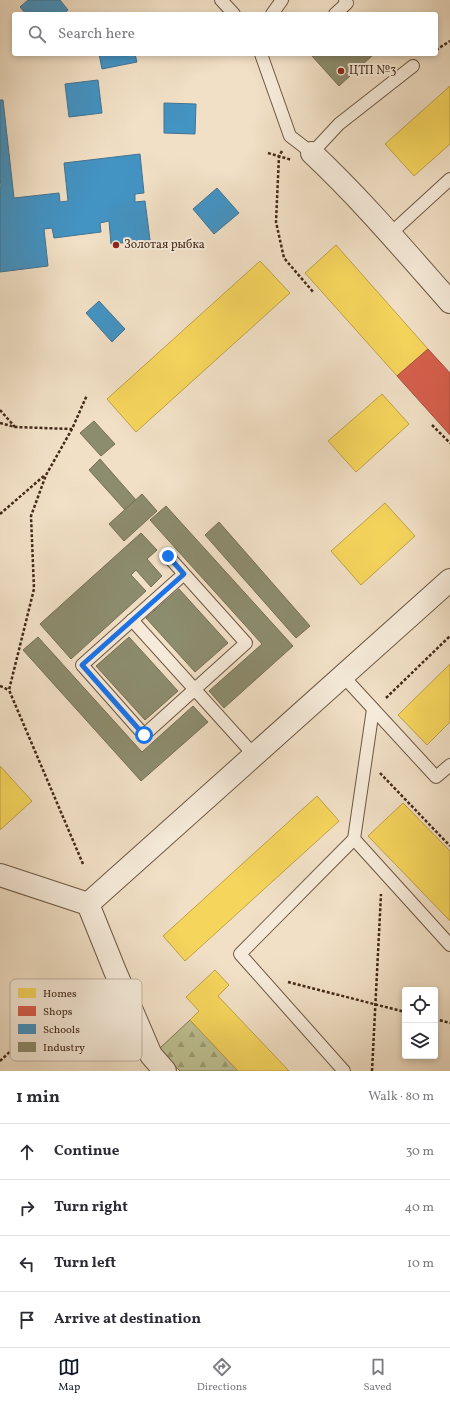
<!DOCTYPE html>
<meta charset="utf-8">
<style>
:root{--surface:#fff;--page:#f2f2f3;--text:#2b2b33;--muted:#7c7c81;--line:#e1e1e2;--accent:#111827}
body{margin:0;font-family:Vollkorn,serif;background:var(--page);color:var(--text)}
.controls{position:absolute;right:12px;bottom:12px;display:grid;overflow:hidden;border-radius:4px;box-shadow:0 2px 6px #0003}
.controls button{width:36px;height:36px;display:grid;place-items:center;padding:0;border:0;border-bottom:1px solid var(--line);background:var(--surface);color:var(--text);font:20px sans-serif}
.stop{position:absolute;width:12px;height:12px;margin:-9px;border:3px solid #1a73e8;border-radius:50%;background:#fff}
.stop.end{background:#1a73e8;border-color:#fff;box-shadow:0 1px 4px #0008}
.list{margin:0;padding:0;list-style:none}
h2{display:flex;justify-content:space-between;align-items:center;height:52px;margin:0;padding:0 16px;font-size:17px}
h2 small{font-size:13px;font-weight:400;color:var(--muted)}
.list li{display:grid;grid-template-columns:26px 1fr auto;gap:12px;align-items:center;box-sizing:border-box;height:56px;padding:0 16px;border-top:1px solid var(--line)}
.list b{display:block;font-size:15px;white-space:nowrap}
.list em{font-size:13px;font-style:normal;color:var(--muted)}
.icon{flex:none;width:22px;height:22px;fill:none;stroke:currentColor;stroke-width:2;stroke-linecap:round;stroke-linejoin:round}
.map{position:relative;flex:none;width:450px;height:1071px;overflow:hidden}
.search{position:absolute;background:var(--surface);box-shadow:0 2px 6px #0003;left:12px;right:12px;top:12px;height:44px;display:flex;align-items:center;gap:10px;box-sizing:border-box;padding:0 14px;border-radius:4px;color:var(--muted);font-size:15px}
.sheet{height:276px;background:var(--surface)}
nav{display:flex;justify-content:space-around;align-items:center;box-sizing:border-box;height:56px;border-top:1px solid var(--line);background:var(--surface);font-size:11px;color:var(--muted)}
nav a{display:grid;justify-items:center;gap:2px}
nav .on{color:var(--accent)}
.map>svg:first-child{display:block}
.forest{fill:url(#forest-firs);stroke:#807556}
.homes{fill:#f6d55c;stroke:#c0a148}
.shops{fill:#d6604d;stroke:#aa503d}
.schools{fill:#4393c3;stroke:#437390}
.industry{fill:#8c8c6e;stroke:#766e54}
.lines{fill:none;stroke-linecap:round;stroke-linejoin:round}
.service-casing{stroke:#6e5744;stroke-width:14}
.minor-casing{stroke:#6e5744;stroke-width:24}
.tertiary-casing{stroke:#6e5744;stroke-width:24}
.path{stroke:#432919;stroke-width:2.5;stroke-dasharray:3 2;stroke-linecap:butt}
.service{stroke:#f6ebda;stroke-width:12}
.minor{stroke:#f6ebda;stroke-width:22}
.tertiary{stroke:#f6ebda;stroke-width:22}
.route{stroke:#1a73e8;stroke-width:5}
.poi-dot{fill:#8f2418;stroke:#f6ebda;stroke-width:1.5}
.labels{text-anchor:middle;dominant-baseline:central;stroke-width:4;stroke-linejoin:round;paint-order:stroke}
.poi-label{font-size:12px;fill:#432919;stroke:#f6ebda;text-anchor:start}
.key{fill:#f6ebda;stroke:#c0b1a0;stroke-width:1}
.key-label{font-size:11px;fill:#432919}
</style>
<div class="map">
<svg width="450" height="1071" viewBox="0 0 450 1071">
<defs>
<pattern id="forest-firs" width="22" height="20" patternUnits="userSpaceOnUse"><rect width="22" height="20" fill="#bec192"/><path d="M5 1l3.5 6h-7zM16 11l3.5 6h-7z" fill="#9c9d76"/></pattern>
</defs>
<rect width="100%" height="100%" fill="#f1e0c6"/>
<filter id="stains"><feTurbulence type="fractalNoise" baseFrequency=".005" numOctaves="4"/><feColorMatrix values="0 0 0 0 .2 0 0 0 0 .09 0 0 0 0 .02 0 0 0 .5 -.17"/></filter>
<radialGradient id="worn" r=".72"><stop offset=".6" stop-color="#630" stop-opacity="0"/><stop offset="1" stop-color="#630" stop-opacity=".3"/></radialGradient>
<polygon class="forest" points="190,1020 238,1071 180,1071 159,1049"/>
<g class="homes">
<polygon points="450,86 450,144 414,176 385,144"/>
<polygon points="336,245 428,349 397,376 305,273"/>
<polygon points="260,261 290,293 136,432 107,399"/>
<polygon points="382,394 409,424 356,472 328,441"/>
<polygon points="385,503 415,536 361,585 331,551"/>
<polygon points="450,664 450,722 427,745 398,715"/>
<polygon points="0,766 32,801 0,830"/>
<polygon points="317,796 339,821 185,961 163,936"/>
<polygon points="403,803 450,851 450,921 368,836"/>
<polygon points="215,970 229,985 218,996 289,1071 238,1071 190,1020 199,1011 186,997"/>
</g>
<polygon class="shops" points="428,349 450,373 450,435 397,376"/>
<g class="schools">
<polygon points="28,0 60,0 68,10 63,14 26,14 20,7"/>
<polygon points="99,54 135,54 137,62 102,69"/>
<polygon points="98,80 102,113 69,117 65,84"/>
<polygon points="0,100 3,100 14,198 59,193 60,202 68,201 64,163 140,154 144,193 135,194 135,202 145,201 150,240 111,244 109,221 100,223 101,232 54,238 52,228 44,229 48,266 0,272 0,187 1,187 0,176"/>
<polygon points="164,103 196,104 195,134 164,133"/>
<polygon points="217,188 239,213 214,234 193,209"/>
<polygon points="99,301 125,329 112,342 86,313"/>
</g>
<g class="industry">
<polygon points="314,54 374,54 339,86 312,56"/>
<polygon points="94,421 115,444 101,456 80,433"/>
<polygon points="100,459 136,500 125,510 89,470"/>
<polygon points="142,494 157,511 124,541 109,524"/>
<polygon points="166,506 293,646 224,708 209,691 262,644 150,520"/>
<polygon points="219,522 310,626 296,638 205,535"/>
<polygon points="141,533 157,550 147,559 162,576 151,587 136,570 131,575 146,591 71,659 40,624"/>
<polygon points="179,589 228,643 195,672 146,618"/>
<polygon points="38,637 142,752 193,706 208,722 141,781 23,650"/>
<polygon points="129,637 178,691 145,720 96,666"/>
</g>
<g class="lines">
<g class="service-casing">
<g id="service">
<polyline points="221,0 234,14"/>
<polyline points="272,14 282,0"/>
<polyline points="335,14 347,3 345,0"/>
<polyline points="261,54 290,136 312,153 339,124 413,66"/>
<polyline points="390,234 450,179"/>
<polyline points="168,556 246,643 144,735 82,665 184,574"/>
<polyline points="132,620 254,755"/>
<polyline points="343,676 436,777 450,765"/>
<polyline points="354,839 450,945"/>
<polyline points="344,1071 240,954 354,839 373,709"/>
</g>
</g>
<g class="minor-casing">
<path id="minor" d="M 312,153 C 361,199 405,251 450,302"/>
</g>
<g class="tertiary-casing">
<g id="tertiary">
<polyline points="0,875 88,904 115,971 151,1055 165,1071"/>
<polyline points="88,904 450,580"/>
</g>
</g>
<g class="path">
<polyline points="436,50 450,41"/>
<polyline points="282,151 279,156 276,222 284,258 314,293"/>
<polyline points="268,153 292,160"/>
<polyline points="0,410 15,427"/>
<polyline points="0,423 15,427 72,429"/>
<polyline points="432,425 450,443"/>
<polyline points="0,514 45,475"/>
<polyline points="0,686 9,690"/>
<polyline points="386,698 450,636"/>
<polyline points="380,773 450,846"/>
<polyline points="83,864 9,690 34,589 31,516 46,475 72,429 87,395"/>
<polyline points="288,982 405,1012"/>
<polyline points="435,1019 450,1023"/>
<polyline points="0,1061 52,1012 98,982"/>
<polyline points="372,1071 381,894"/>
</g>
<use href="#service" class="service"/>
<use href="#minor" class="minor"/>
<use href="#tertiary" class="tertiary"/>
</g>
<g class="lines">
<polyline class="route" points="144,735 82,665 184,574 168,556"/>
</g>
<g class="poi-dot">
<circle cx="341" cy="71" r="4"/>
<circle cx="116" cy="245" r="4"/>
</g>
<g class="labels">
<g class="poi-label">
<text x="349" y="71">ЦТП №3</text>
<text x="124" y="245">Золотая рыбка</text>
</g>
</g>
<rect x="10" y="979" width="132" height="82" rx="6" class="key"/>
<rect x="18" y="988" width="18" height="10" fill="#f6d55c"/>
<rect x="18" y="1006" width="18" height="10" fill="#d6604d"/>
<rect x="18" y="1024" width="18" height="10" fill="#4393c3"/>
<rect x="18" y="1042" width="18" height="10" fill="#8c8c6e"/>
<g class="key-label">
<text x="43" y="997">Homes</text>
<text x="43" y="1015">Shops</text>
<text x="43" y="1033">Schools</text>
<text x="43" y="1051">Industry</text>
</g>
<rect width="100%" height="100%" filter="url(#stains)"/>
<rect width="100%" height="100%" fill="url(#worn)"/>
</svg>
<div class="controls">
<button><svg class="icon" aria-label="locate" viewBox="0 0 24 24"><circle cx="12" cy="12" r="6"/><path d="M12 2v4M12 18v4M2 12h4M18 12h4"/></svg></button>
<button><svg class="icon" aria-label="layers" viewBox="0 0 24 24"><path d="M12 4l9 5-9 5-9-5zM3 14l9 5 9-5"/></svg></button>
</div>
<div class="stop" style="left:144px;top:735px"></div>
<div class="stop end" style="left:168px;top:556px"></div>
<div class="search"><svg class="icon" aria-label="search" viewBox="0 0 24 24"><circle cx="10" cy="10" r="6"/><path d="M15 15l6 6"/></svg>Search here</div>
</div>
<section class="sheet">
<h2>1 min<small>Walk · 80 m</small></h2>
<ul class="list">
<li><svg class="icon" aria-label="ahead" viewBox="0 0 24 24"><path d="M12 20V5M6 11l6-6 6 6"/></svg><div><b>Continue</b></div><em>30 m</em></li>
<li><svg class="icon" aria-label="right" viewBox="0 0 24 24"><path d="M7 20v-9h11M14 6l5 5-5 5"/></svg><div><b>Turn right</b></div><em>40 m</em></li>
<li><svg class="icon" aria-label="left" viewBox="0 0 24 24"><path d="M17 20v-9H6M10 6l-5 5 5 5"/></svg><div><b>Turn left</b></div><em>10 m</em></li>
<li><svg class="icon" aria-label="arrive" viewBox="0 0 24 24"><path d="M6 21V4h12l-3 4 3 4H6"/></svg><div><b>Arrive at destination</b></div></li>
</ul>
</section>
<nav>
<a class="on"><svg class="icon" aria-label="map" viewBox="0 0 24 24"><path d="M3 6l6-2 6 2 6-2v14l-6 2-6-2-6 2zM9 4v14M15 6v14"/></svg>Map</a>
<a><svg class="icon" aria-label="directions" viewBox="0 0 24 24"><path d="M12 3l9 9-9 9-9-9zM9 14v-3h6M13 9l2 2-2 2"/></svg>Directions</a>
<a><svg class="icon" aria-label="saved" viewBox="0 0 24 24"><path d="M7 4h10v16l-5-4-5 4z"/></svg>Saved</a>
</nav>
